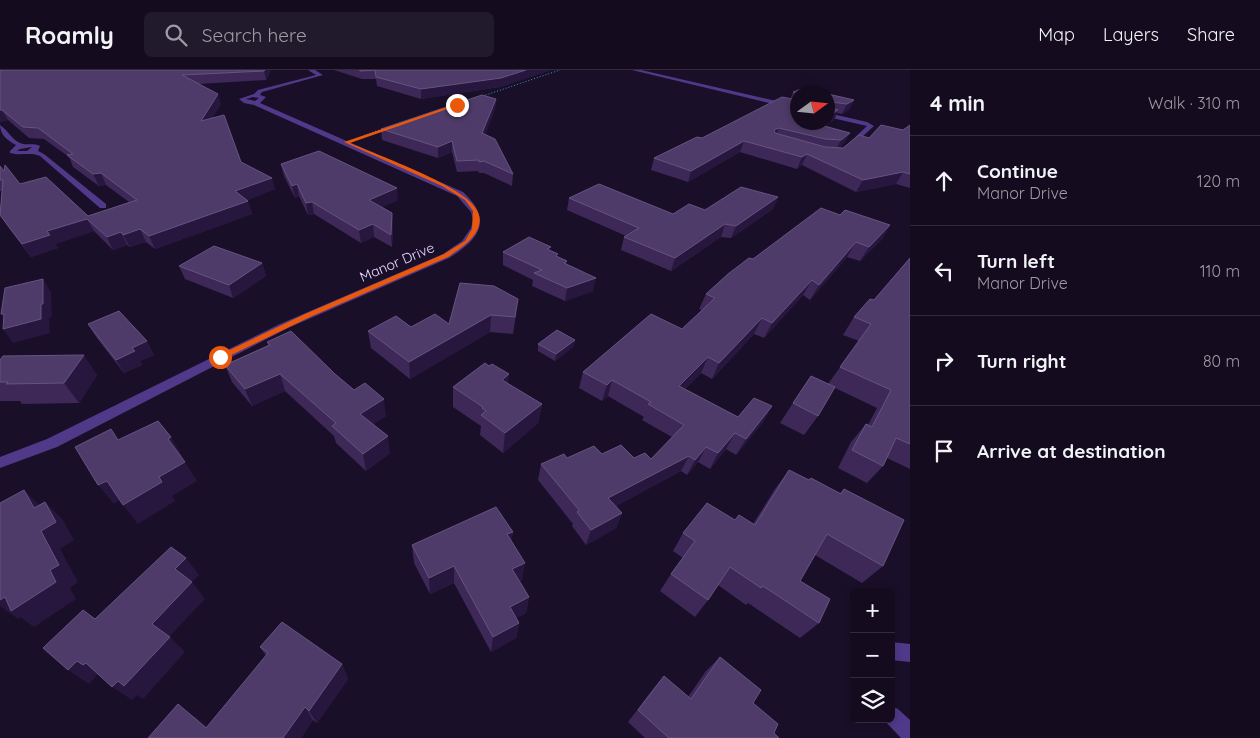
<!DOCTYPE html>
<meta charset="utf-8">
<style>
:root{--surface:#140b1f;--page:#21192c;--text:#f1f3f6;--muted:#9d9ba4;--line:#332b3d}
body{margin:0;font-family:Quicksand,sans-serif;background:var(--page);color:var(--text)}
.controls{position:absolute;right:15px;bottom:15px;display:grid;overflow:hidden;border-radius:8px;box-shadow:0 2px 8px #0003}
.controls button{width:45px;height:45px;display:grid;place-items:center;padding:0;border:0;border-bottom:1px solid var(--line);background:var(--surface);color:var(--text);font:25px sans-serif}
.compass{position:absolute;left:790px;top:15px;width:45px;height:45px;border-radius:50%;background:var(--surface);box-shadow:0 2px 8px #0003;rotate:75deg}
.stop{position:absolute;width:15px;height:15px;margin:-11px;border:4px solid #ea580c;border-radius:50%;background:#fff}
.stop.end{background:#ea580c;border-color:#fff;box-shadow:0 1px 5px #0008}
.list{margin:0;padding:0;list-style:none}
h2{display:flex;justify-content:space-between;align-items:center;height:65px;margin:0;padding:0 20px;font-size:21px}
h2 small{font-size:16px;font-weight:400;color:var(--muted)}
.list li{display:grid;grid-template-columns:32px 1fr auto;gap:15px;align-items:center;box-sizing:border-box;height:90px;padding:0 20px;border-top:1px solid var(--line)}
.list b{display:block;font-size:19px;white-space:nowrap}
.list p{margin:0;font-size:16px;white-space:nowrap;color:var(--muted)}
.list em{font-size:16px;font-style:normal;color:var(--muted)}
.icon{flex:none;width:28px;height:28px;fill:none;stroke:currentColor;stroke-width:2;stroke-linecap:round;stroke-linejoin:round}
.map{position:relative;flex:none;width:910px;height:668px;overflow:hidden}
header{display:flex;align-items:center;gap:30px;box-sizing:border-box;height:70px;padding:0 25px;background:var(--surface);border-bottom:1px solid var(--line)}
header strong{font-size:24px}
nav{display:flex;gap:28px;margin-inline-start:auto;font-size:18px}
.search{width:350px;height:45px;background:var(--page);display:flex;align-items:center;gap:12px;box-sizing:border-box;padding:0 18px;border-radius:8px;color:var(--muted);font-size:19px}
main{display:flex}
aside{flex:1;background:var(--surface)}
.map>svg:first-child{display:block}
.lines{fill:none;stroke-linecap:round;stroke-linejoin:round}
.path-far1{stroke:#2da2be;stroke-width:1;stroke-dasharray:1 2;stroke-linecap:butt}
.path{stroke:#2da2be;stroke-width:2;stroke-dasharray:1 2;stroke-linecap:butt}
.minor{fill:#503989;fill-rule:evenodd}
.wall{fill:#3d2857}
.shaded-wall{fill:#27163d}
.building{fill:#4f3b69;stroke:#675380}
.route{fill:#ea580c}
.labels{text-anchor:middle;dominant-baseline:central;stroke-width:4;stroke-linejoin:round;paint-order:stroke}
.far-street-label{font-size:14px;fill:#e6d7ff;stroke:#1a0f29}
</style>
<header>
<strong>Roamly</strong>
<div class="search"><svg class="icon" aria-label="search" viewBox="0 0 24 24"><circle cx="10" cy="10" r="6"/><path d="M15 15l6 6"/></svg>Search here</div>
<nav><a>Map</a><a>Layers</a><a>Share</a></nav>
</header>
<main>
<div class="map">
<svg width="910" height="668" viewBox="0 0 910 668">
<rect width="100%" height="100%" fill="#1a0f29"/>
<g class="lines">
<polyline class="path-far1" points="480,27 560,0"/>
<polyline class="path" points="364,66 384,59"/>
<g class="minor">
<path d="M 308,0 L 315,0 L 323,5 L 262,22 L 260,25 L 266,27 L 260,33 L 463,122 C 493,150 480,169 449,188 L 288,258 L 57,377 L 0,398 L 0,387 L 47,369 L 280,254 L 443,184 L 462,171 L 471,158 L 473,150 L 471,142 L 457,126 L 254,35 L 244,33 L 239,29 L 254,24 L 258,20 L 316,5 ZM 253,27 L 259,28 L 255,31 L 246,29 Z"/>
<polygon points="632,0 641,0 798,36 798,40"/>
<polygon points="828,43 867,52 874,56 851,77 847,77 847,75 867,56 828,47"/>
<path d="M 0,55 C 8,60 13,72 23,74 C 29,75 34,73 40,76 L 38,81 L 44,84 L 106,134 L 106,138 L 100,138 L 40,86 C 30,82 20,86 10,83 L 10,81 L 16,75 C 8,71 0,65 0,55 ZM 32,77 L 27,81 L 17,81 L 20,79 Z"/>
<polygon points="891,572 910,574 910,592 891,590"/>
<polygon points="891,636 898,639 910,650 910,668 901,668 883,649 891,649"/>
</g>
</g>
<g class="wall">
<polygon points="0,0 271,0 266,10 199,14 221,34 212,48 241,92 275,119 247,130 252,144 155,179 146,172 130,177 127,175 113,180 94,161 55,174 58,178 31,187 8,157 0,145 2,121 0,121 0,96 4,101 20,114 88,146 129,132 106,115 99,116 73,97 69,87 44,69 29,68 8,50 0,52"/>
<polygon points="334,0 551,0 500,17 421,29 377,16 376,9 362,9"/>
<polygon points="793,22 798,22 798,52 828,24 854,30 849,40 842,44 837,43 834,50 825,56 850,63 844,73 839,78 843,78 869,68 903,60 910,55 910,118 896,114 856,122 802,95 797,99 740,82 688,112 651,100 654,88 702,68 790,29"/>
<polygon points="496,29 495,39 485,65 513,104 512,116 484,103 479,103 478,101 457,102 452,82 438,88 382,70 381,59"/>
<polygon points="281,94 398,130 382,137 392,143 393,155 392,177 374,167 361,173 314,144 308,145 299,126 295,128 284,106"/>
<polygon points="778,127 773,139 731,168 721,167 671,201 621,180 624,167 626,166 567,140 569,128 673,144 705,140"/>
<polygon points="840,145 890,155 882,169 860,191 847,187 810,230 803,225 764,268 754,264 712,309 701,303 685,319 738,347 772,336 763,352 736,385 726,379 710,399 698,392 687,405 681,401 616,436 622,443 616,458 586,475 572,456 573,454 538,410 541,394 567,388 602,384 634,388 651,389 672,367 642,350 644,347 608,326 602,331 579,318 583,302 682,259 702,240 699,239 706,224 753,189"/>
<polygon points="550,181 558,187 567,191 566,194 593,221 565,231 532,216 533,210 503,195 503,182"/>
<polygon points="910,188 910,399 887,388 883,396 867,413 838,398 851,372 866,354 868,355 877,338 835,318 818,346 804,365 780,353 793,333 828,314 859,271 843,265 854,247 874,230"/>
<polygon points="262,193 266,206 233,228 185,209 179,196"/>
<polygon points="460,213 516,245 513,264 490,262 410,309 371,278 368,261 449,254"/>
<polygon points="88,254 154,285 140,291 142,295 124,303 96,267"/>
<polygon points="575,270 573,277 555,291 538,281 538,274"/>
<polygon points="267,272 335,304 386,346 373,354 390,383 366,401 336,373 334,366 285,321 252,336 232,312 225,295 268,275"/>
<polygon points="0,290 97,305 79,333 22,334 20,331 0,331"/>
<polygon points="508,314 542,334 538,353 503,383 480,365 481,356 453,337 453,317"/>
<polygon points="789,400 809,410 840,423 844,419 883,496 862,513 815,485 800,511 819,553 800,568 748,533 746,535 718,515 708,530 695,547 660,521 671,504 683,488 673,481 683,463 735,450 753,454 775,419"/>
<polygon points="513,462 511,471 522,510 520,511 529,527 526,543 516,548 519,553 516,568 491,582 454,513 430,524 414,493 412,475"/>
<polygon points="260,577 342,594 348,609 317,653 313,650 301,668 148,668 194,646 207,657 266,586"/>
<polygon points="720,587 774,663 779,668 645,668 628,652 653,619 664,606 688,627 706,601"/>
</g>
<g class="shaded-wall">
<polygon points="265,0 271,0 266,10 264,1"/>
<polygon points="526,0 551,0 500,17 421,29 421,19"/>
<polygon points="218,24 221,34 204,62 201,51"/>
<polygon points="496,29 495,39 482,74 482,63"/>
<polygon points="854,30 849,40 842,44 847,34"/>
<polygon points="0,40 2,40 8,50 0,52"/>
<polygon points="838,40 834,50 812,64 817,54 819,52 828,52 828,47"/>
<polygon points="779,58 774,68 774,60"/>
<polygon points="850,63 844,73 835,81 841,70"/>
<polygon points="452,71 452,82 438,88 438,77"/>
<polygon points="744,71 740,82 688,112 691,101"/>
<polygon points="807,84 802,95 797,99 802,87"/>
<polygon points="903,102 896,114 856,122 863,110"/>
<polygon points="101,103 106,115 99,116 93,104"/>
<polygon points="272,108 275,119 239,134 235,121"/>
<polygon points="297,114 299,126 295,128 292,116"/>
<polygon points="397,118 398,130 371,142 369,130"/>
<polygon points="778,127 773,139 731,168 736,156"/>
<polygon points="248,131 252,144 155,179 149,166"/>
<polygon points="312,132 314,144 308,145 306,133"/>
<polygon points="392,143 393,155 392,177 391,165"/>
<polygon points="87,149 94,161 55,174 58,178 31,187 22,174 47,161"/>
<polygon points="373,154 374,167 361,173 359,160"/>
<polygon points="725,154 721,167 671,201 675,188"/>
<polygon points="890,155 882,169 860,191 869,177"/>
<polygon points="140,159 146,172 130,177 123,165"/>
<polygon points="121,162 127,175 113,180 107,167"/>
<polygon points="856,172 847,187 810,230 819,215"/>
<polygon points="262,193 266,206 233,228 229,215"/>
<polygon points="596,208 593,221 565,231 567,218"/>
<polygon points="43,209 51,222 52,247 49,248 50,263 13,273 3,259 10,257 1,244 41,234"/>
<polygon points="812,210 803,225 764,268 772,253"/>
<polygon points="491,245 490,262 410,309 409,292"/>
<polygon points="762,248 754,264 712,309 719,293"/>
<polygon points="575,270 573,277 555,291 556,284"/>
<polygon points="147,271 154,285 140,291 142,295 124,303 116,290 132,278"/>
<polygon points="84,285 97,305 79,333 64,313"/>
<polygon points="708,287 701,303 672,332 679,316"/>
<polygon points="280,304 285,321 252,336 245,319"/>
<polygon points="509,304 507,323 502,310"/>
<polygon points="612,310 608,326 602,331 607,315"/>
<polygon points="384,329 386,346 364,361 360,344"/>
<polygon points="542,334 538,353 503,383 505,363"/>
<polygon points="772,336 763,352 736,385 746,369"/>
<polygon points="735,363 726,379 710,399 718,383"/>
<polygon points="388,366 390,383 366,401 363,384"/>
<polygon points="171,367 182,386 179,388 168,369"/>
<polygon points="706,377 698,392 687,405 695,390"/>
<polygon points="689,386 681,401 603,443 608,428"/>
<polygon points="185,392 197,411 172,426 175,431 138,454 123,435 159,407"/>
<polygon points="107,411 121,429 114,434 98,415"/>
<polygon points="24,420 43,439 45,432 63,450 74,470 60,479 78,512 70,518 76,529 34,557 20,547 18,549 0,536 0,530 50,500 41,461 34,438"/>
<polygon points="622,443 616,458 586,475 591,460"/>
<polygon points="513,462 510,480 507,464"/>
<polygon points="186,488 199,505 192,512 205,529 167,569 152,554 175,499"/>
<polygon points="525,493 522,510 509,516 512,499"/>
<polygon points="454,496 454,513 430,524 429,508"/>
<polygon points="529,527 526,543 507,553 510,537"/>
<polygon points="519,553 516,568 491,582 493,567"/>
<polygon points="170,567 185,582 143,629 137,625 132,630 112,617 118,611"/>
<polygon points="77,591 86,593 104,609 97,605 89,614 68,600"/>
<polygon points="342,594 348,609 317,653 309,641"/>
<polygon points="178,634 194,646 219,668 206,658"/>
<polygon points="305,637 313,650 301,668 283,668"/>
</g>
<g class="building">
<polygon points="0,0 265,0 264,1 182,5 218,24 201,51 224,45 241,92 272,108 235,121 248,131 149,166 140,159 123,165 121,162 107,167 87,149 47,161 50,165 22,174 0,145 3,110 0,110 0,96 4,101 5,95 20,114 46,107 88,146 137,130 101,103 93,104 67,85 73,84 38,58 23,57 2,40 0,40"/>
<polygon points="359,0 526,0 501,8 421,19 376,7 375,0 361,1"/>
<polygon points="801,19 819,22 798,22 798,24 793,22"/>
<polygon points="828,24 854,30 847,34 831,32 831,38 838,40 828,47"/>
<polygon points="482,25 496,29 482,63 495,69 513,104 484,91 479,92 479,90 457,91 452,71 438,77 381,59"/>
<polygon points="782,27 798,30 798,52 819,52 817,54 850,63 841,70 825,69 779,58 774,60 775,63 825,77 843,78 859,65 869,68 881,55 903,60 910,55 910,104 903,102 863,110 807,84 802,87 744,71 691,101 654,88 697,67 702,68"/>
<polygon points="319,81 397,118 369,130 392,143 391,165 373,154 359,160 312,132 306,133 297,114 292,116 281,94"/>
<polygon points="599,114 673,144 689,134 705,140 741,117 778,127 736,156 725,154 675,188 624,167 639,158 569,128"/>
<polygon points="821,138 840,145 845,140 890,155 869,177 856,172 819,215 812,210 772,253 762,248 719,293 708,287 679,316 738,347 754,328 772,336 746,369 735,363 718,383 706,377 695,390 689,386 608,428 622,443 591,460 577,442 579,440 541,394 564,384 567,388 594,376 602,384 621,375 634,388 645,383 651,389 684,355 648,334 651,332 612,310 607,315 583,302 651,244 682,259 715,228 706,224 728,204 749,188 753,189"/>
<polygon points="529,167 551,177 547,179 558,184 556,186 567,191 564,193 596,208 567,218 534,203 542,200 503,182"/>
<polygon points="214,176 262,193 229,215 179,196"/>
<polygon points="910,188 910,374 896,368 883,396 852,380 866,354 872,357 891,320 840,297 871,254 854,247 870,229 874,230"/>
<polygon points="43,209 43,234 41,234 41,249 3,259 4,244 1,244 5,218"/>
<polygon points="460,213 494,216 518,229 515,247 491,245 409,292 368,261 396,246 411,257 435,244 449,254"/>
<polygon points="119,241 147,271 132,278 135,281 116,290 88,254"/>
<polygon points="557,260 575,270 556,284 538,274"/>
<polygon points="291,261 335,304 354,320 365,313 384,329 360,344 388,366 363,384 332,356 336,353 280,304 245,319 225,295 270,275 267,272"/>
<polygon points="84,285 64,313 6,314 8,312 0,312 0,290 3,286"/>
<polygon points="485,293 489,296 492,294 509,304 502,310 542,334 505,363 481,345 486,341 482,338 483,337 453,317"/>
<polygon points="811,306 835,317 818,346 793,333"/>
<polygon points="158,351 171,367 168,369 185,392 159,407 162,412 123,435 107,411 98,415 75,377 111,359 118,370"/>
<polygon points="789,400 809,410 811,408 841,424 844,419 904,450 883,496 827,464 800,511 830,529 819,553 763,516 761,518 730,497 708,530 671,504 695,471 683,463 707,433 735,450 739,445 755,455"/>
<polygon points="24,420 34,438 45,432 56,452 41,461 59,495 50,500 56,512 11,541 5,527 0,530 0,433"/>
<polygon points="496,437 513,462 507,464 525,493 512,499 529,527 510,537 519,553 493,567 454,496 429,508 412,475"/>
<polygon points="171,477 186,488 175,499 192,512 152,554 170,567 124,616 118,611 112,617 86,593 83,595 77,591 68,600 43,578 83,540 95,549"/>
<polygon points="282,552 342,594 309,641 305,637 283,668 148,668 178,634 206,658 268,583 260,577"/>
<polygon points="720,587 761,620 753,633 778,654 774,663 779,668 669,668 638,640 664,606 691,629"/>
</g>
<path class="route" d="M 456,34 L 459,35 L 350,73 C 377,85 465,116 477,140 C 488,161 463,177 448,187 L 310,247 L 223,289 L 217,289 L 217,286 L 305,244 L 444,184 L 465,171 L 472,159 L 473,141 L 465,130 L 442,116 L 344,72 Z"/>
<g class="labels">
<g class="far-street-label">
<text transform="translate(397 192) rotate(-23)">Manor Drive</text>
</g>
</g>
</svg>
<div class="controls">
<button>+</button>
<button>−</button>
<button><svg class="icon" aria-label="layers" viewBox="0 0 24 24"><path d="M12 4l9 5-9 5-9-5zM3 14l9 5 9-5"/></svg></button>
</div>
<svg class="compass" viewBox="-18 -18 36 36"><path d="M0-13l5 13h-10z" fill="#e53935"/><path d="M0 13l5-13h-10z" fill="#9d9ba4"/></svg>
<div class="stop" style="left:220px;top:287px"></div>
<div class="stop end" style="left:457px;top:35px"></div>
</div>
<aside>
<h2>4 min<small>Walk · 310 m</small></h2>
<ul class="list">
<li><svg class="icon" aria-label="ahead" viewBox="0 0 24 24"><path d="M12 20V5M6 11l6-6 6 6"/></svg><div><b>Continue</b><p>Manor Drive</p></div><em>120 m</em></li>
<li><svg class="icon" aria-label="left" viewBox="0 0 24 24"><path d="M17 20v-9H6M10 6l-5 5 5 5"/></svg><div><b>Turn left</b><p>Manor Drive</p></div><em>110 m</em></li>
<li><svg class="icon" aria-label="right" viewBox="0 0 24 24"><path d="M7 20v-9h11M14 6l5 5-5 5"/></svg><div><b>Turn right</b></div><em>80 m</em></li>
<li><svg class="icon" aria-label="arrive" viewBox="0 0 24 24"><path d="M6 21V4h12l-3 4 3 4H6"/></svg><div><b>Arrive at destination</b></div></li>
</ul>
</aside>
</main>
